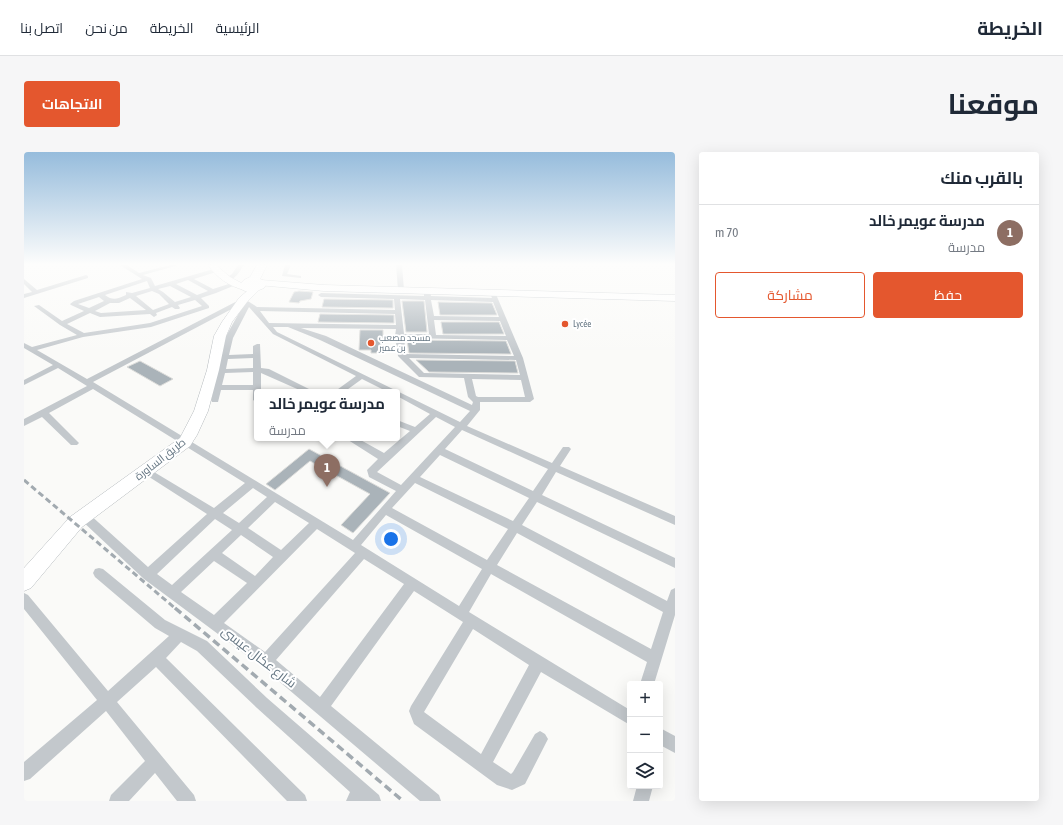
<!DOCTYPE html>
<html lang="ar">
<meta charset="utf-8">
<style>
:root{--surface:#fff;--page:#f6f6f7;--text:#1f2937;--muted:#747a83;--line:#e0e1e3;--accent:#e4572e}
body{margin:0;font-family:"Asap Condensed",Cairo,sans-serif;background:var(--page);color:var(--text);direction:rtl}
.controls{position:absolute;right:12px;bottom:12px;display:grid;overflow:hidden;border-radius:4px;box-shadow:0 4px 16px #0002}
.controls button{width:36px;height:36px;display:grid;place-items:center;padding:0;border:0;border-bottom:1px solid var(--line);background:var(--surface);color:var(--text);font:20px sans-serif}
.you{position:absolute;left:367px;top:387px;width:14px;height:14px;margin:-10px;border:3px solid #fff;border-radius:50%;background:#1a73e8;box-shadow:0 0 0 6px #1a73e833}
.badge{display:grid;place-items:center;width:26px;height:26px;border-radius:50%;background:var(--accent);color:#fff;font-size:13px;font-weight:700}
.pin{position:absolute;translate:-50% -33px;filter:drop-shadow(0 1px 2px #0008)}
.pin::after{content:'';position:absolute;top:21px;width:14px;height:12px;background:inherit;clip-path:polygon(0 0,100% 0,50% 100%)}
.popup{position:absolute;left:230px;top:237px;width:146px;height:52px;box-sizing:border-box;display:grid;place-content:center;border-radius:4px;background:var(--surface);filter:drop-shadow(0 1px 3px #0005);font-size:13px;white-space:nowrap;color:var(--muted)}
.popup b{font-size:15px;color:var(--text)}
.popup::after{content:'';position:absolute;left:50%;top:100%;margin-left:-8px;border:8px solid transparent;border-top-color:var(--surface)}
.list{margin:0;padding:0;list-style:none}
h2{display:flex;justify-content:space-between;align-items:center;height:52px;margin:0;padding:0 16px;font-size:17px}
h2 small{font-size:13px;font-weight:400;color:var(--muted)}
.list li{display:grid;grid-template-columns:26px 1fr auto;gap:12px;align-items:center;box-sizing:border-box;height:56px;padding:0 16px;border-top:1px solid var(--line)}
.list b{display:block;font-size:15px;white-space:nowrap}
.list p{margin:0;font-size:13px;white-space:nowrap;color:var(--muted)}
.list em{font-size:13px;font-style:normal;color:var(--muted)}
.actions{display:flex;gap:8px;padding:12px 16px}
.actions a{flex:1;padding:9px 0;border:1px solid var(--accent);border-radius:4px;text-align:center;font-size:14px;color:var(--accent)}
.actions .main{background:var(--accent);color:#fff}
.icon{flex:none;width:22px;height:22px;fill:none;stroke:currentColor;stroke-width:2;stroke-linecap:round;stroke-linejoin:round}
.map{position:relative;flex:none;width:651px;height:649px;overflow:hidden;direction:ltr;border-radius:4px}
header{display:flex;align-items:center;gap:24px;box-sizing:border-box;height:56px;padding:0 20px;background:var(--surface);border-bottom:1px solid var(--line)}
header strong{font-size:19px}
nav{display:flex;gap:22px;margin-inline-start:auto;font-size:14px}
.intro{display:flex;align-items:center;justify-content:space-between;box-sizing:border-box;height:96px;padding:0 24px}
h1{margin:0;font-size:28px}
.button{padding:10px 18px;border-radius:4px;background:var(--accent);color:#fff;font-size:14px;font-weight:700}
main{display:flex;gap:24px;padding:0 24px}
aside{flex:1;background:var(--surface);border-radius:4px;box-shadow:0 4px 16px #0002}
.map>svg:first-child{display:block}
.building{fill:#aab3b9;stroke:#dcdcda}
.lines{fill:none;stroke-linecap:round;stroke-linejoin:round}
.secondary-casing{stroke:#b3babf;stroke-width:1}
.primary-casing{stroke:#b5babe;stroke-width:1}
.highway-casing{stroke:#b4b9bd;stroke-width:1}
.street{fill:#c3c8cc;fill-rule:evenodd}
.secondary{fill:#fff;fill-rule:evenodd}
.primary{fill:#fff;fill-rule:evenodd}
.highway{fill:#fff;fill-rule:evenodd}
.rail-far1{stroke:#a2aab0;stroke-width:3;stroke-dasharray:6 3.5;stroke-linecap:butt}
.rail{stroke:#a2aab0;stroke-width:3.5;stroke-dasharray:8 4.5;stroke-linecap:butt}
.poi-dot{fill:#e4572e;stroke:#fff;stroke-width:1.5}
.labels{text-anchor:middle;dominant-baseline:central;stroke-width:4;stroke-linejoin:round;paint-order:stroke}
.far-poi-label{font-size:9px;fill:#657683;stroke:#fff;text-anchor:start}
.street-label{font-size:11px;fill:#657683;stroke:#fff}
.near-street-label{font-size:13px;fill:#657683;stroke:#fff}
</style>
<header>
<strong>الخريطة</strong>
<nav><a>الرئيسية</a><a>الخريطة</a><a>من نحن</a><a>اتصل بنا</a></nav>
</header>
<div class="intro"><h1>موقعنا</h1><a class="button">الاتجاهات</a></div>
<main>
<aside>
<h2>بالقرب منك<small></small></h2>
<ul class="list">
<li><span class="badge" style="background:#8d6e63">1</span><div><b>مدرسة عويمر خالد</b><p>مدرسة</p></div><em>70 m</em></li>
</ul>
<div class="actions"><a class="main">حفظ</a><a>مشاركة</a></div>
</aside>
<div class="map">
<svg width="651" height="649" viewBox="0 0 651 649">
<rect width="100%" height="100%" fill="#fafaf8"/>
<g class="building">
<polygon points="275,139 289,140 287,147 276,149 275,151 265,150 270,140"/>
<polygon points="300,147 369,148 369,156 298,155"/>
<polygon points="378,149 400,149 403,180 382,180"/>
<polygon points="414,150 468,151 473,163 416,163"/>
<polygon points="296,162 370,163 370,171 294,170"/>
<polygon points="417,170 475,170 480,182 419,182"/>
<polygon points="336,178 359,178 359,201 347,201 347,198 335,198"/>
<polygon points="383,188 482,189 487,202 385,201"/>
<polygon points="392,208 491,209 494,221 405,220"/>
<polygon points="116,209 149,227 136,234 103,215"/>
<polygon points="285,297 366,341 329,381 317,373 346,342 286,309 251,338 242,332"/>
</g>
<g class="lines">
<g class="secondary-casing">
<g id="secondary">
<path d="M 184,113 L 192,113 L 206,125 L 225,135 L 220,138 C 205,134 193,126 184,113 Z"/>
<polygon points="237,128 300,133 651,143 651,149 300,139 234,133 232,131"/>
</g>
</g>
<g class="primary-casing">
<polygon id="primary" points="232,133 237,136 223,150 208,170 202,184 195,218 184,259 173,283 166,294 58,375 7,436 0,439 0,416 46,365 156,286 170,259 183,218 190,184 198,170 215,146 229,134"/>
</g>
<g class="highway-casing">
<path id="highway" d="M 233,113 L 243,113 L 236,127 L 241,129 L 243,131 L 240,136 C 231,140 222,143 214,134 L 220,128 L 226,125 Z"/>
</g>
<g class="street">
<path d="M 96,113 L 103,113 L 115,121 L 146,113 L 155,113 L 119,123 L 127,126 L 131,134 L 193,116 L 195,117 L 195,119 L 170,127 L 189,137 L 211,130 L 214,132 L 192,141 L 177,146 L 185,154 L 185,156 L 127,175 L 59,185 L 13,198 L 63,227 L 219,146 L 233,155 L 371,158 L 370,147 L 297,145 L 294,143 L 297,141 L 400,144 L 400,140 L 403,138 L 406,140 L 407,144 L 468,146 L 466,141 L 471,140 L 499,206 L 510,247 L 506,250 L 456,250 L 456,258 L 443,274 L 528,311 L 539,295 L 545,295 L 547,297 L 536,314 L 651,364 L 651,373 L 532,320 L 518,343 L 651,406 L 651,416 L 513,350 L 498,373 L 643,449 L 647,438 L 651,436 L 651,463 L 630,532 L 616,532 L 623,510 L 467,422 L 445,460 L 606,558 L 606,573 L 517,520 L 469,610 L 487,622 L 489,620 L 511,582 L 516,579 L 521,582 L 524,587 L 501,632 L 488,638 L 473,633 L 390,572 L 385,559 L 387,554 L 439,470 L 390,439 L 307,554 L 415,643 L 417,649 L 396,649 L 237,514 L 120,427 L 56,367 L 55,364 L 56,361 L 60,360 L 64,361 L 124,415 L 183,362 L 119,321 L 117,319 L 119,317 L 125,317 L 190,356 L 221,331 L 69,237 L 25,261 L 55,291 L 53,293 L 47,293 L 18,265 L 0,274 L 0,267 L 63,234 L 34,216 L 0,233 L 0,228 L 29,213 L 0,196 L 0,191 L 8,195 L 53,183 L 36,173 L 10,154 L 15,153 L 38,169 L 60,159 L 47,153 L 46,152 L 50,149 L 118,127 ZM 164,128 L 184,139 L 173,143 L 152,132 ZM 123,129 L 126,136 L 108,141 L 102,140 L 102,143 C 93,147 89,149 81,143 ZM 146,134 L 167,145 L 151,150 L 139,140 L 134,137 ZM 128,139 L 135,142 L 145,152 L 129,158 L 112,144 ZM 75,145 L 80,149 L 65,156 L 54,152 ZM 106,146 L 122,158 L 77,161 L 71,159 L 86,151 L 95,151 ZM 376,147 L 401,148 L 405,182 L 380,182 ZM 171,148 L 178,154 L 126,171 L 60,181 L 43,172 L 66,161 L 76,165 L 126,162 L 130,165 L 133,163 L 132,161 L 148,155 L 151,157 L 155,157 L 156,156 L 154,153 ZM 407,148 L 469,150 L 475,165 L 410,164 ZM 219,151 L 220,152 L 201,186 L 187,248 L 188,250 L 194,250 L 197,238 L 229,238 L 229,248 L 233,251 L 233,240 L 237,240 L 237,221 L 280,240 L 291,240 L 245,217 L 237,216 L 236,192 L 233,192 L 229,194 L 229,202 L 205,203 L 209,186 L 225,155 L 249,182 L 332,224 L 310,240 L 320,240 L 338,227 L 364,240 L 373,240 L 373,244 L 406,262 L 391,275 L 373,268 L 373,274 L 386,279 L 360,301 L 333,286 L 321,286 L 354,307 L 343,318 L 345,325 L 372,339 L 329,388 L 69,230 ZM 236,159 L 371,162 L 372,173 L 245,171 ZM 410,168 L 476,169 L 482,184 L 412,183 ZM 249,175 L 264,175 L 296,188 L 446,259 L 436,270 L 253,180 ZM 277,176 L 372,177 L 371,184 L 374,204 L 395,225 L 440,226 L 444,245 L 449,250 L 448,253 L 302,184 ZM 380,186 L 483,188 L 490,204 L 382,202 ZM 229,206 L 229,216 L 202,217 L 204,207 ZM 385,206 L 492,208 L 496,223 L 400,221 ZM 229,220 L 229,233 L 198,233 L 201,221 ZM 448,227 L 497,228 L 501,245 L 454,245 L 452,244 ZM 412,265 L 431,275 L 377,333 L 353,320 ZM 438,278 L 524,317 L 509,339 L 421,297 ZM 416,303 L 505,346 L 489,369 L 396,325 ZM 391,331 L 484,377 L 463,408 L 368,356 ZM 229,336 L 243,345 L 215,371 L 199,361 ZM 251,350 L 285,371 L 257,398 L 224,376 ZM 362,363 L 458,417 L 435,454 L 337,393 ZM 191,367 L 208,378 L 148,433 L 133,422 ZM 293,377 L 331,401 L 241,500 L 200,471 ZM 493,381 L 639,460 L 627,497 L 473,413 ZM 217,383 L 249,405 L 231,424 L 198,401 ZM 340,407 L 380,432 L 296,545 L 252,508 ZM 190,409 L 223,431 L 190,463 L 157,440 ZM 449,477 L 505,513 L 457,602 L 400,560 Z"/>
<path d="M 214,113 L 220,113 C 215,120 211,129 202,128 L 202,126 L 208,122 Z"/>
<polygon points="261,113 267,113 263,122 277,124 277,126 258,124"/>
<polygon points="372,113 378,113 380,138 377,140 374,138"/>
<polygon points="62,123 64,124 64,126 0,146 0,142 8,140 0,132 0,127 13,138"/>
<polygon points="75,416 79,417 141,468 183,489 243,546 355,643 357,649 322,649 326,640 233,556 173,499 157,490 142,506 281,643 283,649 263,649 132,515 93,550 170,643 172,649 153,649 131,621 105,649 85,649 87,643 121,609 82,559 6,627 0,629 0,610 73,548 0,457 0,441 4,443 84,539 145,484 131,476 71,425 69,421 71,417"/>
<polygon points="636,576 651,584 651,601 636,593"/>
<polygon points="613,634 629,634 625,649 609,649"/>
</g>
<use href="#secondary" class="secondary"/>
<use href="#primary" class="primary"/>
<use href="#highway" class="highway"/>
<polyline class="rail-far1" points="0,328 152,457"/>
<polyline class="rail" points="151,456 379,649"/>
</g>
<linearGradient id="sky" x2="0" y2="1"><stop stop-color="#96bcdc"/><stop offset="0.55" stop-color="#fdfdfc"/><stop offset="1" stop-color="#fdfdfc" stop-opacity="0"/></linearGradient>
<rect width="651" height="204" fill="url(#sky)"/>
<g class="poi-dot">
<circle cx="541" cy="172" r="4"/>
<circle cx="347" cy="191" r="4"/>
</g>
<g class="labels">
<g class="far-poi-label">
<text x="549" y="172">Lycée</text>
<text x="355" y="186">مسجد مصعب<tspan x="355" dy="10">بن عمير</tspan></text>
</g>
<g class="street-label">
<text transform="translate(136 307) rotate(-38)">طريق الساورة</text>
</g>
<g class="near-street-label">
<text transform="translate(235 505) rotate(38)">شارع عكال عيسى</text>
</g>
</g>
</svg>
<div class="controls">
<button>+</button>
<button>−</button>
<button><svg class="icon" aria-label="layers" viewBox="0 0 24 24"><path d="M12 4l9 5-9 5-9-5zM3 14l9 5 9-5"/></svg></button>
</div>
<div class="you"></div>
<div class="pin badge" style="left:303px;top:335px;background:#8d6e63">1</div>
<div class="popup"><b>مدرسة عويمر خالد</b>مدرسة</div>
</div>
</main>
